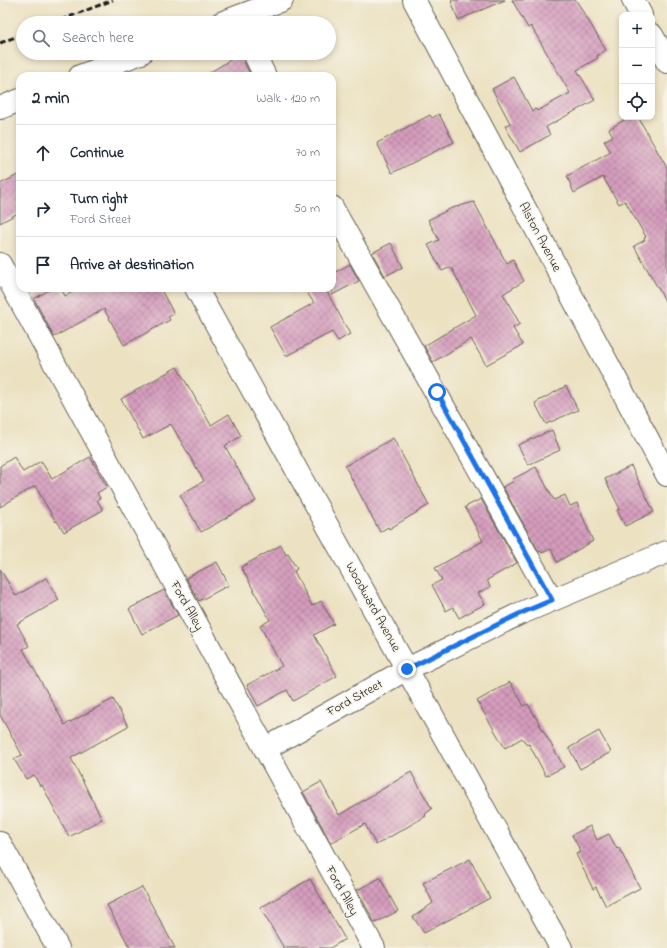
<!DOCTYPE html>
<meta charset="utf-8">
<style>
:root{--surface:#fff;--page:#f2f2f3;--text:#1f2937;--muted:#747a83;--line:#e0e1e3}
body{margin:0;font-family:"Indie Flower",sans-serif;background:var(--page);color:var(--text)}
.controls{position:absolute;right:12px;top:12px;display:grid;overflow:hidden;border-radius:8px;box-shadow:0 2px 6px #0003}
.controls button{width:36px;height:36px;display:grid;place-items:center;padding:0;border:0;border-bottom:1px solid var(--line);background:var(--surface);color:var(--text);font:20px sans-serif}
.stop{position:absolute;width:12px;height:12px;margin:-9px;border:3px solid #1a73e8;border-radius:50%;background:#fff}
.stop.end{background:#1a73e8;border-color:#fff;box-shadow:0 1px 4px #0008}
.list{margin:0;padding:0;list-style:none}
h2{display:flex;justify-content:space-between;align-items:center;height:52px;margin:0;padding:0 16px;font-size:17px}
h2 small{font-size:13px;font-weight:400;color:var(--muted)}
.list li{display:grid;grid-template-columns:26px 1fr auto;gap:12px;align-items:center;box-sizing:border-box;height:56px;padding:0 16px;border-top:1px solid var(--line)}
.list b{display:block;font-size:15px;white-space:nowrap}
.list p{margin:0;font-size:13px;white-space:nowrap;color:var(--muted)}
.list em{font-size:13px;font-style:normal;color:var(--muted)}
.icon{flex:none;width:22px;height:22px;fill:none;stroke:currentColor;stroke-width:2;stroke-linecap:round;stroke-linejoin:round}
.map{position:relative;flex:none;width:667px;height:948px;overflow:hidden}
.search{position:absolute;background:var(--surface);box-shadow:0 2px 6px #0003;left:16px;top:16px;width:320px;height:44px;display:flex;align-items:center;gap:10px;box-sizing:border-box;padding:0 14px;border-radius:22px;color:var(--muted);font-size:15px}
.panel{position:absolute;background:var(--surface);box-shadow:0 2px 6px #0003;left:16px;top:72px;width:320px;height:220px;border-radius:12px}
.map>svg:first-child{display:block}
.building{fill:url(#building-cross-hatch)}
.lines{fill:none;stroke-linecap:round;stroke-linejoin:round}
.minor-casing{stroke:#656156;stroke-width:24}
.minor{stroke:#fff;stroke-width:22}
.rail{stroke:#1c1c1c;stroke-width:3;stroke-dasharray:6 3;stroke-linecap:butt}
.route{stroke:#1a73e8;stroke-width:5}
.labels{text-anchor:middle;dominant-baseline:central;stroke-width:3;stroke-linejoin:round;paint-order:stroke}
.street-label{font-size:13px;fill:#1c1c1c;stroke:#f7f3e8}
</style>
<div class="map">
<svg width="667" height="948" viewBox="0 0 667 948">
<defs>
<pattern id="building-cross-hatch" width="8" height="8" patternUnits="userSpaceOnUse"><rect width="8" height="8" fill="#d59dbd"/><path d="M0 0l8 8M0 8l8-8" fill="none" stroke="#ac7f99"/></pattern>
</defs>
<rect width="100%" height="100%" fill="#f7f3e8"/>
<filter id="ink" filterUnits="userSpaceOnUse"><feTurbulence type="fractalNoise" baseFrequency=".025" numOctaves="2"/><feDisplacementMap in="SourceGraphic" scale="8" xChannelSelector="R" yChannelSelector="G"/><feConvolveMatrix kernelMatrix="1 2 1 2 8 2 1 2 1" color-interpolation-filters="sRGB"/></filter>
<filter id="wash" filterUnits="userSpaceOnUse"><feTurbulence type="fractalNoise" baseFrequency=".012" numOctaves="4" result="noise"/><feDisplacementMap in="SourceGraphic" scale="16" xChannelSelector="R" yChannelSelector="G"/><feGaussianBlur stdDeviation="0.9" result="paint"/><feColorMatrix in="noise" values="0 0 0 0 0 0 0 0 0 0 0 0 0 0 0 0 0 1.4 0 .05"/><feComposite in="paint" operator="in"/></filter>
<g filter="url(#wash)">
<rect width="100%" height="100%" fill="#ece2c2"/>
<g id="blocks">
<g class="building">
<polygon points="451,0 505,0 458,20"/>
<polygon points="512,0 576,0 606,50 597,56 598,58 577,70 595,100 546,127 550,135 520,152 505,126 510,123 492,89 514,77 532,111 536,109 537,111 570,93 531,26 528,28"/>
<polygon points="240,54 251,76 204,76"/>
<polygon points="439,114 454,142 392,173 377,143 430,115 432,118"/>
<polygon points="629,117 638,117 667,168 667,304 634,246 645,240 644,238 646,237 625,201 619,204 603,177 574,193 567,176 611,152 604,141 613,136 609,129"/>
<polygon points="20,174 20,212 0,223 0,184"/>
<polygon points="474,202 507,264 513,260 524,281 503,294 520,324 513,328 523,345 486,365 471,339 433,362 424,346 476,315 451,267 442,271 428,245 439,240 428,220 452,208"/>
<polygon points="391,243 403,267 385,276 372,253"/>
<polygon points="350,264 359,281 332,295 332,274"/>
<polygon points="52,288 61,288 65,296 81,288 160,288 174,314 168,317 170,320 124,345 104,309 54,337 34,299"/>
<polygon points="304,288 325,288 350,334 338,341 332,332 286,356 270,327 314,303"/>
<polygon points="177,367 211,425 229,414 241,436 225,446 256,501 201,532 180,495 204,481 171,424 143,439 121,399"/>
<polygon points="566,386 578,410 546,424 535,403"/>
<polygon points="552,430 560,450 528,465 518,445"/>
<polygon points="393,438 429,505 389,529 388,527 380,532 345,466"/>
<polygon points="14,457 23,472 41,461 52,479 90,457 107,487 97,493 100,498 97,500 103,510 64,532 57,521 56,522 35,486 0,507 0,466"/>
<polygon points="631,466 654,512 625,526 617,510 620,509 605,479"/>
<polygon points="536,467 554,500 565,495 570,506 577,503 593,541 557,562 551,549 542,553 541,551 539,552 503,487 514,481 513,479"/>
<polygon points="481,499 517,563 487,580 490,587 478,593 485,604 459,618 453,607 446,611 432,585 442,580 435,568 483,541 465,507"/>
<polygon points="281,545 286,555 288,554 297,569 294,571 312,606 321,601 334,624 314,635 337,676 293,701 287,690 258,706 247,685 282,666 260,626 270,620 241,567"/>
<polygon points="217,562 229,585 199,601 186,578"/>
<polygon points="0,569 16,596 46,578 59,600 17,624 29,646 23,649 65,725 113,699 128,726 71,758 102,819 69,837 42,785 40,786 34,775 26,779 14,759 22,755 0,715"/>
<polygon points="164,590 178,615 142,634 129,609"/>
<polygon points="510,682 524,706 528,704 564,767 546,776 529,744 527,745 522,738 505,748 477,701"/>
<polygon points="599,731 611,752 580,769 569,748"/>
<polygon points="411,772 432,809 425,814 426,816 376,845 365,824 331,843 303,792 321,782 339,815"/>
<polygon points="590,826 597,840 609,834 617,849 619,848 640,888 606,906 596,887 593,889 576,854 581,852 572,835"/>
<polygon points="470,859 490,898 424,933 413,917 433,903 423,883"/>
<polygon points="380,878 398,911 375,923 357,890"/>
<polygon points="310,879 345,939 330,948 284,948 260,908"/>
<polygon points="142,887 175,948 130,948 107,905"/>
</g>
</g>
</g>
<g filter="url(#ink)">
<use href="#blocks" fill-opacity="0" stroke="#656156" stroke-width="1"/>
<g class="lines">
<g class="minor-casing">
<g id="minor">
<polyline points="414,0 667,475"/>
<polyline points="633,0 641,15"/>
<polyline points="221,23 282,0"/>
<polyline points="652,35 667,62"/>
<polyline points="254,53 265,76"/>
<polyline points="80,76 141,53"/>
<polyline points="0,108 20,100"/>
<polyline points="332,207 552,600"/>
<polyline points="0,264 374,948"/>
<polyline points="196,288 561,948"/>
<polyline points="265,749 407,669 519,614 667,552"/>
<polyline points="0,843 58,948"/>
</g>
</g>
<use href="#minor" class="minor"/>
<g class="rail">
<polyline points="53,23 113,0"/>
<polyline points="0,43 23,34"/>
</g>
</g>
</g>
<g class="lines" filter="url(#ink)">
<polyline class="route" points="407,669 519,614 552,600 437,392"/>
</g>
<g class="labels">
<g class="street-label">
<text transform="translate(540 237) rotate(62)">Alston Avenue</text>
<text transform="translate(187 606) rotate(61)">Ford Alley</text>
<text transform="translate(373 607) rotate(61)">Woodward Avenue</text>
<text transform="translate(355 698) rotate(-29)">Ford Street</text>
<text transform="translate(342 891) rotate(61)">Ford Alley</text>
</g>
</g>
</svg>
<div class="controls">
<button>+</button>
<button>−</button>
<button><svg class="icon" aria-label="locate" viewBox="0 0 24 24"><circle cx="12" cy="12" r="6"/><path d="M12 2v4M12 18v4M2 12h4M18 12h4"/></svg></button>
</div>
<div class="stop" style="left:437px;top:392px"></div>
<div class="stop end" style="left:407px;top:669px"></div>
<div class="search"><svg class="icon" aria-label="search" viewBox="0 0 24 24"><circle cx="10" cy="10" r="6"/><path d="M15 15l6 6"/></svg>Search here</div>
<section class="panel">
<h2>2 min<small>Walk · 120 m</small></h2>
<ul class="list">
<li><svg class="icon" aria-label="ahead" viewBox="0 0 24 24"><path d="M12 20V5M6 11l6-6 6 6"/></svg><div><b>Continue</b></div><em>70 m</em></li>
<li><svg class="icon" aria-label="right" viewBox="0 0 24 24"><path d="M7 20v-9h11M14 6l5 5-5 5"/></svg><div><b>Turn right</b><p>Ford Street</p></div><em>50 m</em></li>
<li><svg class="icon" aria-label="arrive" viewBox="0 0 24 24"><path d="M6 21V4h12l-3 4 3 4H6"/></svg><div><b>Arrive at destination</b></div></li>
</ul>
</section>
</div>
